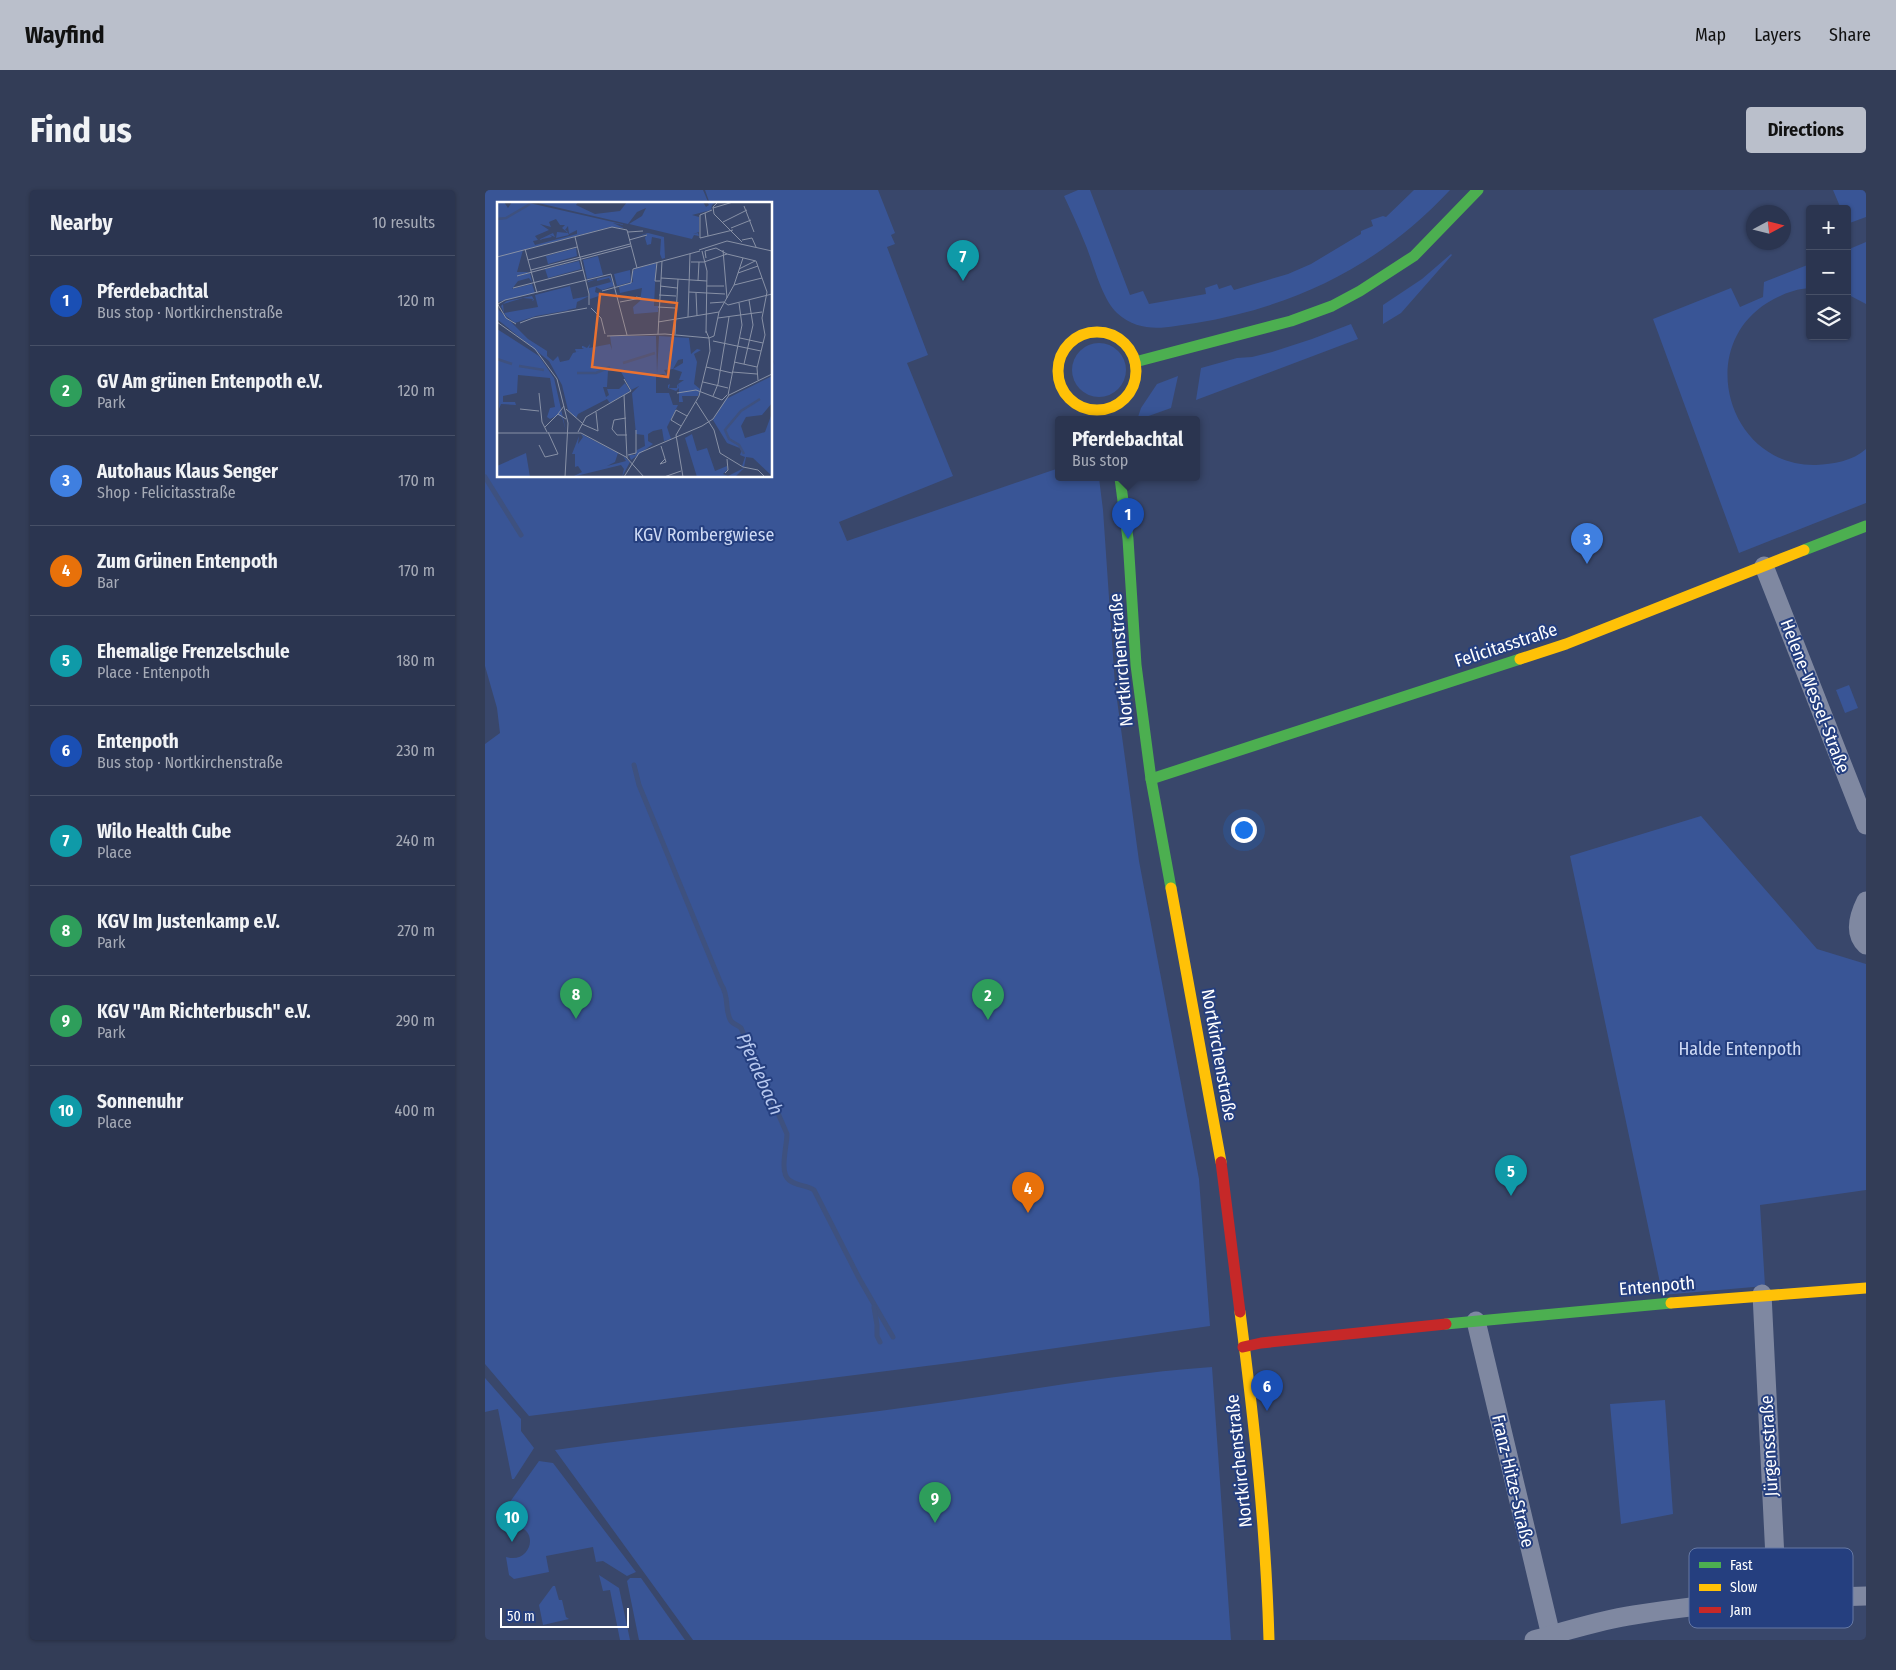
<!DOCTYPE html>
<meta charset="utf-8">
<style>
:root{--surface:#2b3550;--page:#333d57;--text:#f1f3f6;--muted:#a6abb7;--line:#475067;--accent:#babfcb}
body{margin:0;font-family:"Fira Sans Condensed",sans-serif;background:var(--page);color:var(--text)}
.controls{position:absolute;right:15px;top:15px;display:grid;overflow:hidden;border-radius:5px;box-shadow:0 1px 4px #0004}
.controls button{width:45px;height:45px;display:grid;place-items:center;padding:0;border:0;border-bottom:1px solid var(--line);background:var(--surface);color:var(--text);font:25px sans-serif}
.compass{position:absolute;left:1261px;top:15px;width:45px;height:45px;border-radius:50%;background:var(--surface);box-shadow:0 1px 4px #0004;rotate:83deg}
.scale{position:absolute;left:15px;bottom:12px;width:129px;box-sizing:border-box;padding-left:5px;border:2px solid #fff;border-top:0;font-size:14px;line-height:18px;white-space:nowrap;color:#fff;-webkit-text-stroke:4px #253f7f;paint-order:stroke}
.you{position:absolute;left:758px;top:639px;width:18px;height:18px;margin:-12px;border:4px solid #fff;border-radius:50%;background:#1a73e8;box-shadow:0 0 0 8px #1a73e833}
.badge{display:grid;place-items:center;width:32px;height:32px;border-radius:50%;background:var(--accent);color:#fff;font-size:16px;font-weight:700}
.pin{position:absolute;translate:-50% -41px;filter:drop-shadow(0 1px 2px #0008)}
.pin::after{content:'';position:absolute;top:26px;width:18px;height:15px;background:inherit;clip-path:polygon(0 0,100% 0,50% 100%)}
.popup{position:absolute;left:570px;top:226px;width:145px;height:65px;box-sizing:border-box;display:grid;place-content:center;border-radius:5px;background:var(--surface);filter:drop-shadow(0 1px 4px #0005);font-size:16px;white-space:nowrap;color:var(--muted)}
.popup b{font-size:19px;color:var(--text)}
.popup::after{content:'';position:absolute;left:50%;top:100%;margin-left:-10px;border:10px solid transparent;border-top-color:var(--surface)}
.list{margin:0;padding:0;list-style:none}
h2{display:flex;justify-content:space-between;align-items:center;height:65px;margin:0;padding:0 20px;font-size:21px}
h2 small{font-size:16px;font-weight:400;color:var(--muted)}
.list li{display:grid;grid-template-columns:32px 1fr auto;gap:15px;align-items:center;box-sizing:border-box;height:90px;padding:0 20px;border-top:1px solid var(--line)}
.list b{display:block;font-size:19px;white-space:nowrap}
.list p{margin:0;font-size:16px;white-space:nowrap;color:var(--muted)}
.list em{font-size:16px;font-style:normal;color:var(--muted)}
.icon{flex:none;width:28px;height:28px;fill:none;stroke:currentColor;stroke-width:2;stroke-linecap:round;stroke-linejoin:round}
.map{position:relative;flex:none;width:1381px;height:1450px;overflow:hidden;border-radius:5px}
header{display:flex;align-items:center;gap:30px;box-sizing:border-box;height:70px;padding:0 25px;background:var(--accent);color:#111}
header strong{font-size:24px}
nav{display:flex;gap:28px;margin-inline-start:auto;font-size:18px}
.intro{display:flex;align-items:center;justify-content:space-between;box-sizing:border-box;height:120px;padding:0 30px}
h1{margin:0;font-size:35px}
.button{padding:12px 22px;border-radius:5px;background:var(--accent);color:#111;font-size:18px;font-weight:700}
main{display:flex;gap:30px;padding:0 30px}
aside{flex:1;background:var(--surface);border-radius:5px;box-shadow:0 1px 4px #0004}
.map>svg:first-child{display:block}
.green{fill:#395596}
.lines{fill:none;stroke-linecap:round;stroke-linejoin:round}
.stream{stroke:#3e517f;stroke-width:5}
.street{stroke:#7f88a1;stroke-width:19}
.fast{stroke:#4caf50;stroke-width:11}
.slow{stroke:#ffc107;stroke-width:11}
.jam{stroke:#c62828;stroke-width:11}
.labels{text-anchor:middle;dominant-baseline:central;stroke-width:4;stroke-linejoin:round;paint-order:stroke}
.park-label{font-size:18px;fill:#cedaf5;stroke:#253f7f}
.street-label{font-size:18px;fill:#fff;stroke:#253f7f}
.water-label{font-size:19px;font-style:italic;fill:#b6c7ee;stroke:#253f7f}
.inset-river{fill:none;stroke:#3e517f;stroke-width:2.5}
.inset-road{fill:none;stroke:#8891a6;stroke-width:1}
.view{fill:#eb7230;fill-opacity:0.15;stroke:#eb7230;stroke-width:2.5}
.inset-edge{fill:none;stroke:#fff;stroke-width:2.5}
.key{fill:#253f7f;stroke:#6679a5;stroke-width:1}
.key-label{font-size:14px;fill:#fff}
</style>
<header>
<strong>Wayfind</strong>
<nav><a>Map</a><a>Layers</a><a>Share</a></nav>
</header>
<div class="intro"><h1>Find us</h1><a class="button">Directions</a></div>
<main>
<aside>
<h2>Nearby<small>10 results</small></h2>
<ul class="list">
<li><span class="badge" style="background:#1a4fb4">1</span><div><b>Pferdebachtal</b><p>Bus stop · Nortkirchenstraße</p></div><em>120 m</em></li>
<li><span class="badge" style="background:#2e9e5b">2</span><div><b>GV Am grünen Entenpoth e.V.</b><p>Park</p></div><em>120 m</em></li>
<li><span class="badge" style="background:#3f7fe0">3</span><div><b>Autohaus Klaus Senger</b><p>Shop · Felicitasstraße</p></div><em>170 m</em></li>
<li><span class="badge" style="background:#e8710a">4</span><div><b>Zum Grünen Entenpoth</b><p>Bar</p></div><em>170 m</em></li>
<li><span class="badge" style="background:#0f9aa8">5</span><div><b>Ehemalige Frenzelschule</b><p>Place · Entenpoth</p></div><em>180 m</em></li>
<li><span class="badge" style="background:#1a4fb4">6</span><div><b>Entenpoth</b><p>Bus stop · Nortkirchenstraße</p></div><em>230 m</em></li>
<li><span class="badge" style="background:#0f9aa8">7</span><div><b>Wilo Health Cube</b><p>Place</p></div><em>240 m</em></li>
<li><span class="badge" style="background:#2e9e5b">8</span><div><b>KGV Im Justenkamp e.V.</b><p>Park</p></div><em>270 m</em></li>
<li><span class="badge" style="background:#2e9e5b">9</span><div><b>KGV &quot;Am Richterbusch&quot; e.V.</b><p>Park</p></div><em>290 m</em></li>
<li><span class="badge" style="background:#0f9aa8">10</span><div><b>Sonnenuhr</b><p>Place</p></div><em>400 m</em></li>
</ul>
</aside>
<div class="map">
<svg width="1381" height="1450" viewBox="0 0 1381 1450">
<rect width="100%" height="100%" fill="#39476b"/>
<g class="green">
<polygon points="0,0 218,0 224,14 14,14 14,286 286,286 286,167 290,175 286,165 286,14 225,14 220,0 393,0 410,43 406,45 410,54 402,57 443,165 422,173 468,286 354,332 362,351 574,278 574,288 614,288 618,320 630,495 654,671 714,989 725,1136 473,1172 44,1226 0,1174 0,554 15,543 12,518 0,476"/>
<path d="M 593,0 L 605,0 L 645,105 L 658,101 L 664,114 L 721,104 L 720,98 L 732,94 L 734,99 L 746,95 L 749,100 L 803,84 L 826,74 L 876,44 L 876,41 L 888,36 L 886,30 L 898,26 L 901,27 L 929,0 L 965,0 C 895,75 812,116 711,133 C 682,137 657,145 632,123 C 616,108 608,71 599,51 C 593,36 586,21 579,6 Z"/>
<polygon points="1348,0 1381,0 1381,27 1362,34 1362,19 1356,19"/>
<polygon points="1381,52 1381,114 1362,104 1362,60"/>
<polygon points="966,64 967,65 916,123 898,134 898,115 937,89"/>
<path d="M 1325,74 L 1325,98 C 1309,99 1295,105 1282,113 C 1209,159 1244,277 1331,275 C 1348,274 1368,271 1381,259 L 1381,313 L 1254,363 L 1168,129 L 1246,98 L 1255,117 L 1278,107 L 1279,92 Z"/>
<polygon points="866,134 873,149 711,210 716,178 752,168 767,167 787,162 827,149"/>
<circle cx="614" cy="180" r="27"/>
<polygon points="693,186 686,218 658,228 657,230 652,230 656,218 672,194"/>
<polygon points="1364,495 1373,518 1360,523 1351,500"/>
<polygon points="1216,626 1332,759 1381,774 1381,1000 1275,1015 1280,1096 1177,1105 1174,1088 1085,666"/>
<path d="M 727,1177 L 746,1450 L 208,1450 L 70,1260 C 190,1242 311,1233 431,1216 C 529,1203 628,1184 727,1177 Z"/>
<polygon points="0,1188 36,1229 36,1241 49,1258 29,1289 27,1289 13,1219 0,1222"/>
<polygon points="1180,1210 1188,1324 1136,1334 1125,1214"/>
<path d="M 54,1271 L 68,1273 L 151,1382 L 142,1386 L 118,1371 L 111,1372 L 108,1357 L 61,1366 L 64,1382 L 29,1389 L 24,1385 L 21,1367 C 44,1374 54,1344 35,1337 C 32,1336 27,1336 23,1336 L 20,1319 Z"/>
<polygon points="114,1385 134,1398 145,1450 135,1450 125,1400 118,1401"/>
<polygon points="145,1388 156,1388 200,1450 154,1450 142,1391"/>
<polygon points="68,1396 70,1396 74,1410 77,1410 81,1427 84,1429 58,1435 54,1415"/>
</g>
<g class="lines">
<g class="stream">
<polyline points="0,287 36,345"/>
<path d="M 149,575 L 154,595 L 236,794 C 245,807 239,821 246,831 C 248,834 253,835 256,838 L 302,944 C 302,956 294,982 304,990 C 311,996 322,995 329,1000 L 374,1088 L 408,1147"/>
<polyline points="389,1117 392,1135 392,1146 395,1152"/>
</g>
<g class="street">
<polyline points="1279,376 1381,635"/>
<path d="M 1381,711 C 1374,725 1368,743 1381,755"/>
<polyline points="1277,1104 1292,1409"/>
<polyline points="991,1131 1067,1450"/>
<path d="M 1049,1450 C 1081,1441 1115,1430 1149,1425 C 1226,1412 1303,1408 1381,1406"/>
</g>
<g class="fast">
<polyline points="650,172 806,131 847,116 875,101 929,66 993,0"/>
<polyline points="635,288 643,349 651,475 666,589 686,698"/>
<polyline points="1319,360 1381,336"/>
<polyline points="666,589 1035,469"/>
<polyline points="961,1134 1186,1113"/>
</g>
<g class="slow">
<circle cx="612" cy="181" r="39"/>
<polyline points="1035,469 1081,454 1319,360"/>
<polyline points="686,698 736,972"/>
<polyline points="1186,1113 1381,1098"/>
<path d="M 755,1122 C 769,1231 781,1340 784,1450"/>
</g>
<g class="jam">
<polyline points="736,972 755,1122"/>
<polyline points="758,1157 776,1153 961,1134"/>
</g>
</g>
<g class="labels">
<g class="park-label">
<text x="219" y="345">KGV Rombergwiese</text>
<text x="1255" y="859">Halde Entenpoth</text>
</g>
<g class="street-label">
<text transform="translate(1021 455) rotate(-18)">Felicitasstraße</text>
<text transform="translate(636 470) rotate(-95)">Nortkirchenstraße</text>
<text transform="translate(1330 506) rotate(69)">Helene-Wessel-Straße</text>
<text transform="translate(734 865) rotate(80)">Nortkirchenstraße</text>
<text transform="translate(1172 1096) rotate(-5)">Entenpoth</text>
<text transform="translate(1284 1256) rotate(-93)">Jürgensstraße</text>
<text transform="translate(754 1271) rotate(-96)">Nortkirchenstraße</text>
<text transform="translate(1028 1291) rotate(77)">Franz-Hitze-Straße</text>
</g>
<g class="water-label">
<text transform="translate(275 884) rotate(66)">Pferdebach</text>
</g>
</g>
<g transform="translate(12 12)">
<rect width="275" height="275" fill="#39476b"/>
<path d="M 0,0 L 7,0 L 11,6 L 15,0 L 28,0 L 129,23 L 116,21 L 127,26 L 113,25 L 26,48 L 20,70 L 32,70 L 19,75 L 33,71 L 35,80 L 32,76 L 21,79 L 15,87 L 35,82 L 38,91 L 1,100 ZM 59,17 L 63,23 L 68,23 L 65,26 L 71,31 L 60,30 L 59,36 L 72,33 L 70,29 L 68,28 L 71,24 L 72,32 L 80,28 L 80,32 L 38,43 L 36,39 L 55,35 L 53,33 L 58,35 L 56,31 L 41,38 L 38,34 L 52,28 L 43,22 L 54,25 L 52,20 ZM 37,0 L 81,0 L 79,3 L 98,12 L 123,9 L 130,0 L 206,0 L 209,5 L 212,3 L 210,0 L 219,0 L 215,3 L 214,8 L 195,13 L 202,15 L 202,30 L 196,32 L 201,31 L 202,34 L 197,33 L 195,37 L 132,22 L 145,14 L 149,6 L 140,10 L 131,22 ZM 151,31 L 167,35 L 168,56 L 165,57 L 163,52 L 164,37 L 155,35 L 154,42 L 150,43 L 148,36 L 150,32 L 137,35 ZM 79,46 L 80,54 L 51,62 L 49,54 ZM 101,54 L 106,73 L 90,77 L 86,58 ZM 82,59 L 84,67 L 51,76 L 48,67 ZM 159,61 L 157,104 L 161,104 L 161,110 L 137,112 L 136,105 L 143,99 L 145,86 L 123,91 L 122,85 L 136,80 L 135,70 L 138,67 ZM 133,68 L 134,80 L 120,84 L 117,72 ZM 113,74 L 117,84 L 105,88 L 99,85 L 98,90 L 105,93 L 93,97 L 92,86 L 114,80 L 112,76 L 100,79 L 100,77 L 91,80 L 91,79 ZM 73,84 L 76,97 L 92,94 L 80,100 L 79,106 L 70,108 L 73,108 L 39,114 L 18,121 L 9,114 L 7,111 L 4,104 L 7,101 L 10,99 L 35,94 L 37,98 L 35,99 L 36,97 L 26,96 L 6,102 L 7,111 L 41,105 L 38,93 ZM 1,107 L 31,137 L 50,149 L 50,154 L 56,159 L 61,154 L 63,160 L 72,158 L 76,151 L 83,149 L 79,150 L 78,147 L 87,147 L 85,146 L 85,144 L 86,144 L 90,146 L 93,142 L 92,146 L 113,142 L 115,148 L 113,134 L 159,134 L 160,171 L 162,134 L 192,136 L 194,152 L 200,147 L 204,148 L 197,152 L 200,160 L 197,182 L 203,187 L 201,194 L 185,194 L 186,200 L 182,200 L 182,186 L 179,189 L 171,186 L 171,183 L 173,182 L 172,186 L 180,186 L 180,182 L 182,185 L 181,182 L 187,178 L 182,178 L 185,170 L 176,167 L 186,161 L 186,157 L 181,158 L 176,167 L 167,168 L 172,176 L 167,172 L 159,172 L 159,191 L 172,191 L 176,203 L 181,203 L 170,225 L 174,237 L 167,239 L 165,227 L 156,229 L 151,232 L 151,239 L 156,242 L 134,258 L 132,253 L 138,253 L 140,248 L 148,244 L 147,233 L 139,232 L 135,191 L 142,184 L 134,188 L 123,168 L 111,169 L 110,185 L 106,185 L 109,195 L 112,193 L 110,187 L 122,187 L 128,181 L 133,189 L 113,201 L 110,197 L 81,212 L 79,216 L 71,208 L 65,183 L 52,159 L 0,117 ZM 0,127 L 42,154 L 57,176 L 69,229 L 65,215 L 61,213 L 53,217 L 50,215 L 53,206 L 58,205 L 53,176 L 21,173 L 20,191 L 6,194 L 6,200 L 18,200 L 19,203 L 4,202 L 2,207 ZM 275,174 L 275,201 L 265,213 L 249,215 L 244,224 L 248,236 L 268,230 L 275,211 L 275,274 L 256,256 L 249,255 L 247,265 L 245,264 L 248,255 L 243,253 L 245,247 L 230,241 L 216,218 L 229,197 ZM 84,232 L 121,251 L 118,260 L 110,264 L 129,259 L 126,254 L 133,260 L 125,275 L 127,267 L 124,263 L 75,275 L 85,270 L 81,264 L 78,265 L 78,252 L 75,252 L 82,234 L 81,242 L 86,235 ZM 195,232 L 200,249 L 210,246 L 218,269 L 230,264 L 230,268 L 226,272 L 231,274 L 247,266 L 238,275 L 200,275 L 188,236 ZM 29,251 L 33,275 L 0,275 L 0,264 Z" fill="#395596" fill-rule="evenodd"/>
<path class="inset-river" d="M 0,17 L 9,16 L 33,2M 0,157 L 15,162M 126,161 L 158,151M 22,164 L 47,168M 80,171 L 99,171 L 113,165M 247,252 L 242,243 L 232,237 L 228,228 L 244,209 L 263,197"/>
<path class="inset-road" d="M 221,0 L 216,5 L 217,12 L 245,40M 247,4 L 257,30M 216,6 L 236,0M 215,8 L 203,13 L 203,36 L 236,28M 208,11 L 211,34M 226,20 L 250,8M 234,26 L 254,18M 131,30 L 146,29M 78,35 L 92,92 L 92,103M 132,38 L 150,33M 245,38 L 255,36 L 259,45M 28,47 L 40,91M 202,48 L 230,39 L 275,49M 226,48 L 230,96M 205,49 L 210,69 L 209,131M 0,55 L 115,25 L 130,28 L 140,66M 209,56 L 208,49 L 219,46 L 230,52M 31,58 L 80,45M 259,59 L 270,90 L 265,116 L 268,133 L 260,166 L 261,178M 160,60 L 158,79 L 163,79M 194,60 L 207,60 L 230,52 L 259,59M 242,67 L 258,59M 34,68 L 133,42M 241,71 L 261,64M 20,74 L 134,44M 164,76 L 210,79M 201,79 L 202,60M 237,83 L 265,76M 163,84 L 180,86M 210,84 L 227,84M 16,86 L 86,68M 105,89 L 134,81 L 136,67 L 203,49M 192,90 L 228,92M 199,91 L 200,114M 162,93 L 179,94M 123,100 L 144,96 L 139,95M 0,101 L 9,116 L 19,122M 213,101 L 227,100 L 231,103 L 275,92M 1,102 L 8,98 L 114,72 L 130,133M 161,105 L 178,106M 94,106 L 104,116 L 108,132M 191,115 L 193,52M 221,116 L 265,110M 0,120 L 38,147 L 60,177 L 71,221 L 68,275M 161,120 L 222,110M 23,121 L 36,116 L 90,106M 161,132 L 165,59M 178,132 L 181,77M 110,134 L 168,132 L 212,136 L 209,129M 243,136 L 266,141M 216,139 L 264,149M 237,160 L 260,165M 247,162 L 256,123 L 252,98M 209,165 L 235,171M 235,170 L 260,172M 206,180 L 231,186M 42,191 L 45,220 L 50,230M 180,191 L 199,188 L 225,198 L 230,193M 127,193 L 130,256M 231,193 L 245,123 L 242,101M 216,194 L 221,182 L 232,115M 199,200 L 217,228 L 223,251 L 246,265 L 261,268 L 268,275M 67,204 L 61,212 L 69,217M 23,207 L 42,209M 69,207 L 85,221M 129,216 L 117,218 L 115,227 L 120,233 L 130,233M 85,222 L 101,229 L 99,210M 184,224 L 174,218 L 179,208 L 190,214M 48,225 L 61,212M 81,230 L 89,215 L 134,189 L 127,177M 0,231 L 84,231 L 129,255 L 147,275M 42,243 L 48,255 L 61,252 L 51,230M 164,244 L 169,260 L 163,262 L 168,257M 131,253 L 139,251 L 139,228M 228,271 L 231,268 L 230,257M 127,275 L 142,251 L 205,224 L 216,217 L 232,193 L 275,172M 167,275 L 184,269M 186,275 L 179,233 L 202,194 L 213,149 L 212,136 L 217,134 L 222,110 L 237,83 L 246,56"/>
<path class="view" d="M 103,92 L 180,101 L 171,175 L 95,165 Z"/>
<rect width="275" height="275" class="inset-edge"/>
</g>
<rect x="1204" y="1358" width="164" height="80" rx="8" class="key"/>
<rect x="1214" y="1372" width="22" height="6" fill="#4caf50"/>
<rect x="1214" y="1394" width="22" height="7" fill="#ffc107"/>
<rect x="1214" y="1417" width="22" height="6" fill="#c62828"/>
<g class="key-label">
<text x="1245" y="1380">Fast</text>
<text x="1245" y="1402">Slow</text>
<text x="1245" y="1425">Jam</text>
</g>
</svg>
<div class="controls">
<button>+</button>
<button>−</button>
<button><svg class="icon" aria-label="layers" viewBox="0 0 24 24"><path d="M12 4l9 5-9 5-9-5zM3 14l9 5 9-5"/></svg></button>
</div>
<svg class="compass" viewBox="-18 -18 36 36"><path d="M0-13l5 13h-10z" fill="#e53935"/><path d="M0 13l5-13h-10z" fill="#a6abb7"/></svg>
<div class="scale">50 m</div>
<div class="you"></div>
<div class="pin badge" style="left:643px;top:349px;background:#1a4fb4">1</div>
<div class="popup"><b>Pferdebachtal</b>Bus stop</div>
<div class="pin badge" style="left:503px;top:830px;background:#2e9e5b">2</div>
<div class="pin badge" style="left:1102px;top:374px;background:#3f7fe0">3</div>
<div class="pin badge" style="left:543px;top:1023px;background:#e8710a">4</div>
<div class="pin badge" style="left:1026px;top:1006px;background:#0f9aa8">5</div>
<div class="pin badge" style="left:782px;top:1221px;background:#1a4fb4">6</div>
<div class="pin badge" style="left:478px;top:91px;background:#0f9aa8">7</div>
<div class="pin badge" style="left:91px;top:829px;background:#2e9e5b">8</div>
<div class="pin badge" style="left:450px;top:1333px;background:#2e9e5b">9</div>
<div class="pin badge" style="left:27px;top:1352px;background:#0f9aa8">10</div>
</div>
</main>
